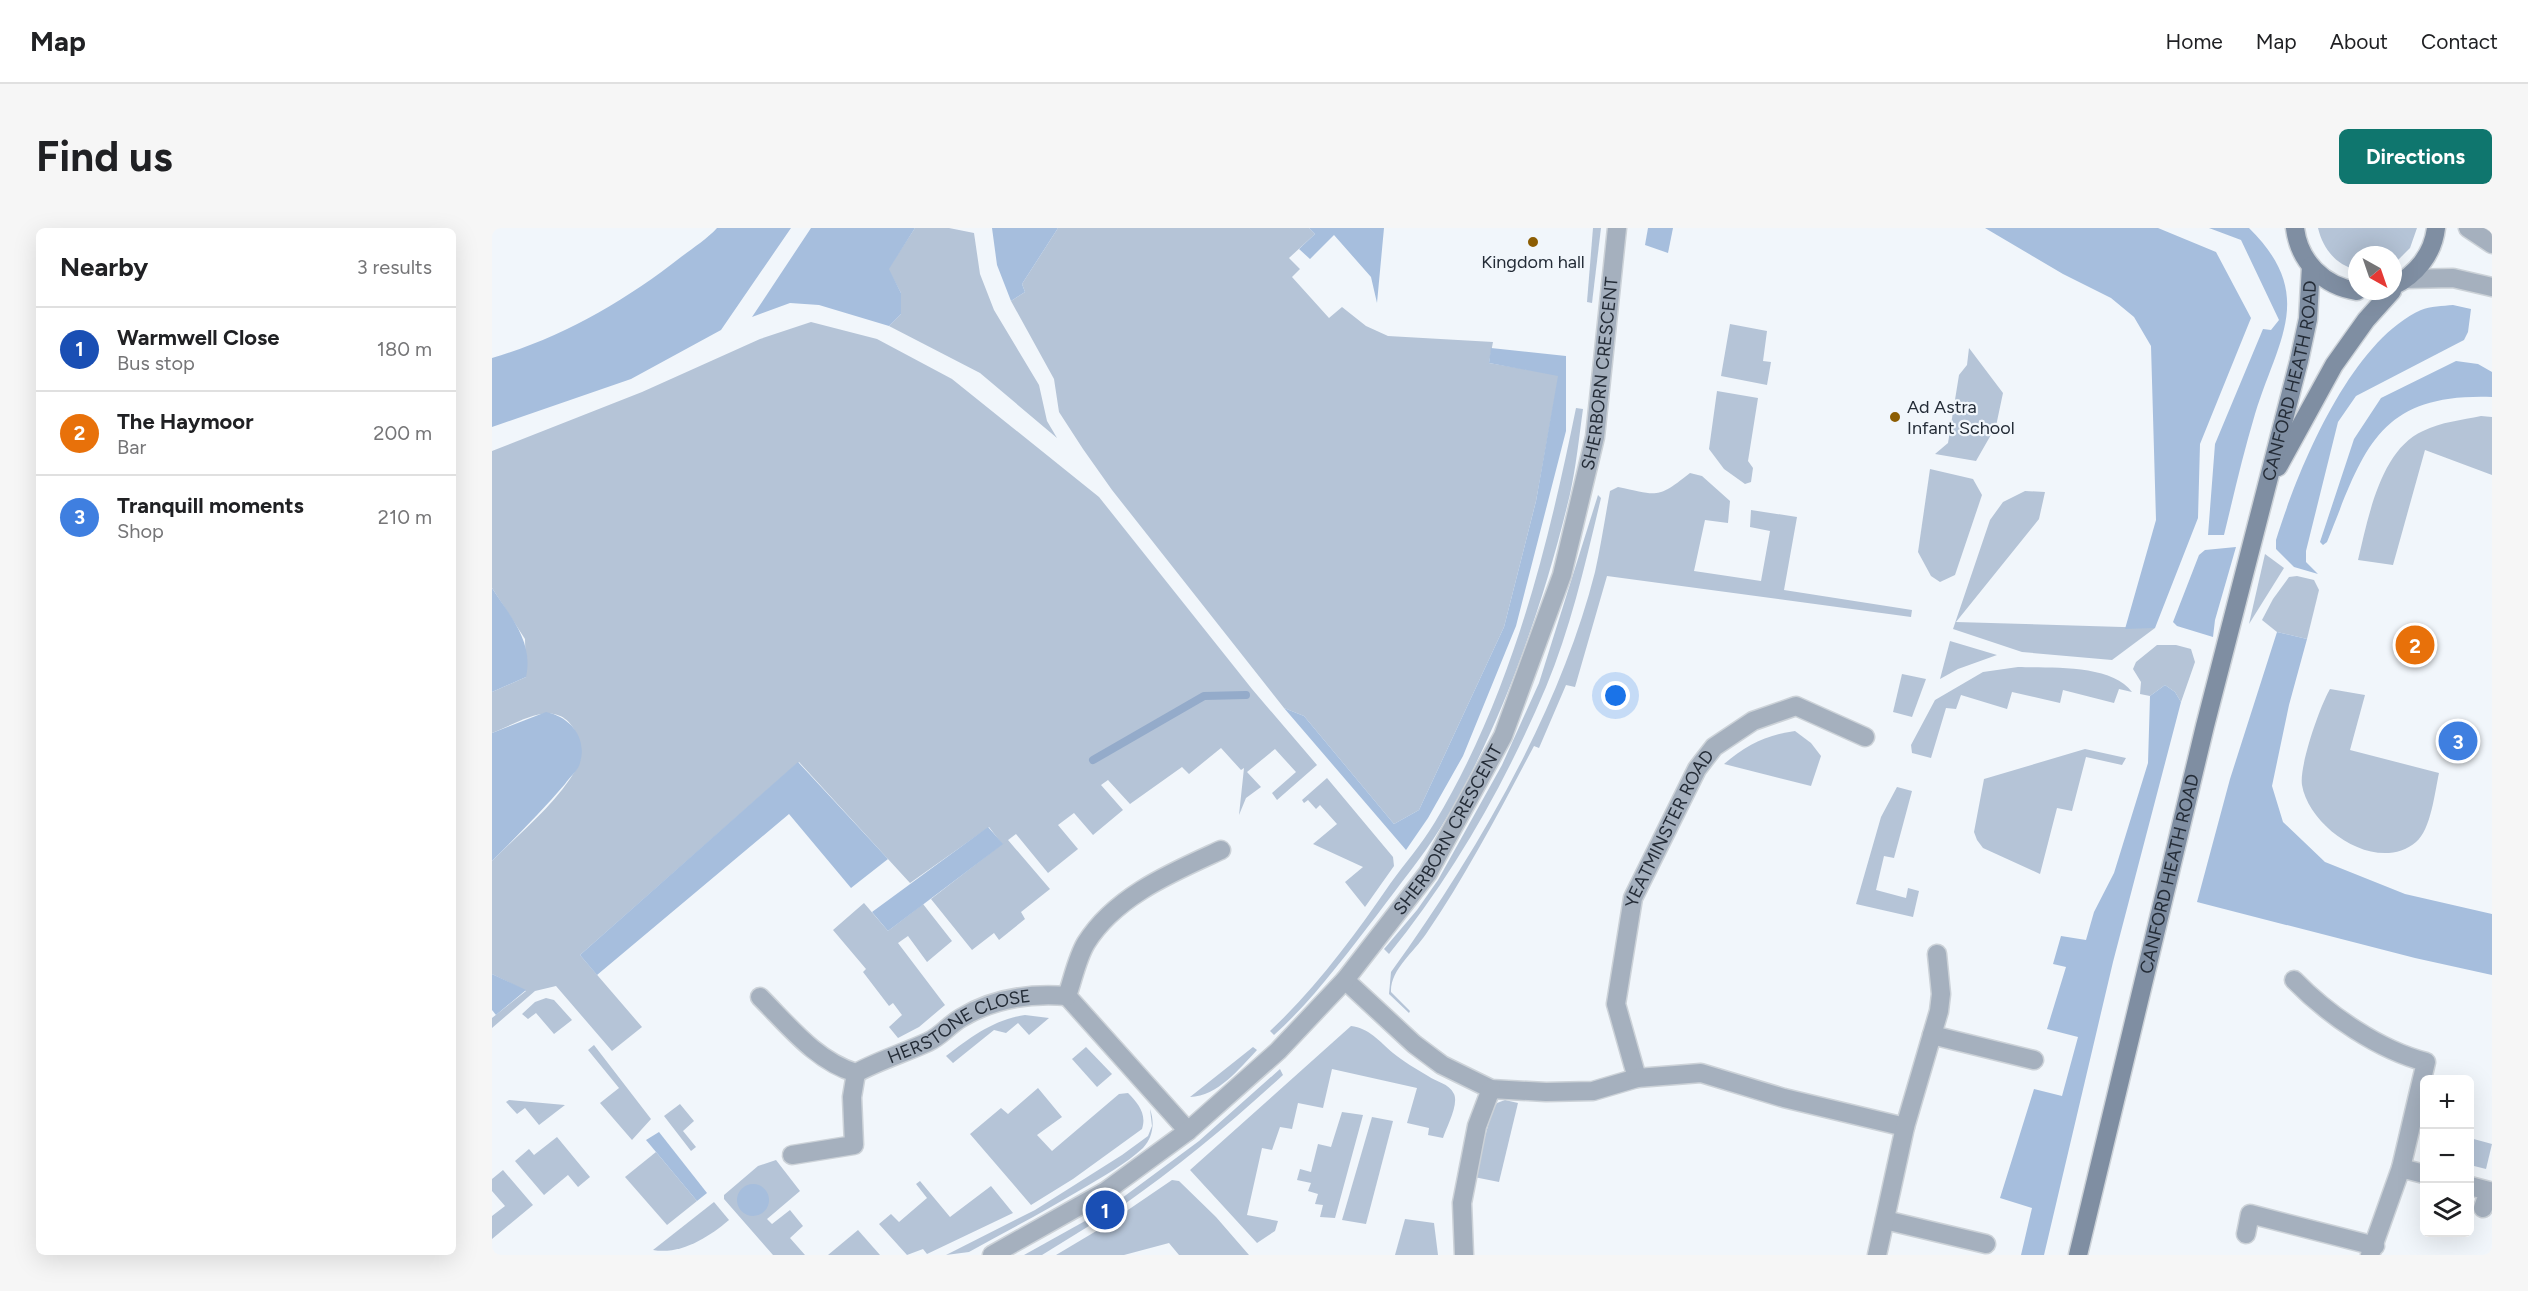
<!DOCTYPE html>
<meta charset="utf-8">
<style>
:root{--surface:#fff;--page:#f6f6f6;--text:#202124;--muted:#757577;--line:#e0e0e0;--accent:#0f766e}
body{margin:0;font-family:Figtree,sans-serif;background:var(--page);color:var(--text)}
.controls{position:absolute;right:18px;bottom:18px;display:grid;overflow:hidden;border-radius:9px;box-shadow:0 6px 24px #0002}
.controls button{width:54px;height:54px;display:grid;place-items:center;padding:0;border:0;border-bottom:2px solid var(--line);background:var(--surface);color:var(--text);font:30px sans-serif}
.compass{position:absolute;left:1856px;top:18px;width:54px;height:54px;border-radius:50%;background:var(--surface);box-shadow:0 6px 24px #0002;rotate:140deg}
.you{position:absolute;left:1124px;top:468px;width:21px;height:21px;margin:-15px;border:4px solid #fff;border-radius:50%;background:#1a73e8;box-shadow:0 0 0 9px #1a73e833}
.badge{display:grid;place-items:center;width:39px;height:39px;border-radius:50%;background:var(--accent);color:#fff;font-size:20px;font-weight:700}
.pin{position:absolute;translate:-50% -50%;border:3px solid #fff;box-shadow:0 2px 6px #0006}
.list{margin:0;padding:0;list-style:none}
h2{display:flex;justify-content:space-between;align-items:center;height:78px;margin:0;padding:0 24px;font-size:26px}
h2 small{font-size:20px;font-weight:400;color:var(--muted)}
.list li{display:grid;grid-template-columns:39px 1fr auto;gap:18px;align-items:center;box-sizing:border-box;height:84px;padding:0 24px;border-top:2px solid var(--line)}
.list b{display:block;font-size:22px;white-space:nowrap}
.list p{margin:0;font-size:20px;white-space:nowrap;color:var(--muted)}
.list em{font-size:20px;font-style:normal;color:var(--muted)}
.icon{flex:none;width:33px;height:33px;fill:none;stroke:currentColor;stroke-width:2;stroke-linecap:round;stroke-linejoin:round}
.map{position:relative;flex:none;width:2000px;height:1027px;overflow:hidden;border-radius:9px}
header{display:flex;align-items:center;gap:36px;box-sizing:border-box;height:84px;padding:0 30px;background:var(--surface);border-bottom:2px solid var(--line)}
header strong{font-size:28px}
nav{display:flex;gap:33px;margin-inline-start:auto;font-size:21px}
.intro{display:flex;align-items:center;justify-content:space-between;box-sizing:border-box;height:144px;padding:0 36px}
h1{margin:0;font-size:42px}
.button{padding:15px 27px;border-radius:9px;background:var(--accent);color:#fff;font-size:21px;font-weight:700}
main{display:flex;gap:36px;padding:0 36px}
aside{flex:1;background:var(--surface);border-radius:9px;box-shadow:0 6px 24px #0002}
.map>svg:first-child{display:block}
.green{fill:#b5c4d7}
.forest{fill:#a6bedd}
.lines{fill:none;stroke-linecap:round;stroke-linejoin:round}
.stream{stroke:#94abca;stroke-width:8}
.street-casing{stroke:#ccd2d8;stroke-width:21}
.secondary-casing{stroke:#ccd2d8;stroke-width:21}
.street{stroke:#a5b0be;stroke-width:18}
.secondary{stroke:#7f8ea2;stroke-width:18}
.poi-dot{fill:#8c5d03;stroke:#f1f6fb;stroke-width:2}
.labels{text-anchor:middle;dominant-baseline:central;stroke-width:4.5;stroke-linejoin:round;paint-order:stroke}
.poi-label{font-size:18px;fill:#242c37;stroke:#f1f6fb}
.street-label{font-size:18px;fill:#242c37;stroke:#f1f6fb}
</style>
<header>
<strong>Map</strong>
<nav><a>Home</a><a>Map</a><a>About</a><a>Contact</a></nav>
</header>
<div class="intro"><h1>Find us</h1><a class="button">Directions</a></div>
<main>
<aside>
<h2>Nearby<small>3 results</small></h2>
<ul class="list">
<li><span class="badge" style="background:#1a4fb4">1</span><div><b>Warmwell Close</b><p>Bus stop</p></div><em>180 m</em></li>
<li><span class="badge" style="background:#e8710a">2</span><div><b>The Haymoor</b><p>Bar</p></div><em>200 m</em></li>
<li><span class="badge" style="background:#3f7fe0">3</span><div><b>Tranquill moments</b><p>Shop</p></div><em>210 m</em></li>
</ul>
</aside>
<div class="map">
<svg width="2000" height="1027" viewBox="0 0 2000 1027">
<rect width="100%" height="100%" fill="#f1f6fb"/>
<g class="green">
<polygon points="423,0 457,0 482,5 488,46 502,82 547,157 555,193 565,210 488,145 397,98 409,86 409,65 396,41"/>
<polygon points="566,0 817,0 823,6 797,30 808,41 800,49 837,90 850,79 874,98 896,108 1001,114 997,135 1067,147 1044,273 1012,399 927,582 902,596 812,488 792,480 620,262 591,221 567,184 562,151 519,73 533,64 530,56"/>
<polygon points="1101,0 1109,0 1100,75 1095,74"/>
<path d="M 1826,0 L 1925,0 L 1918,20 L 1902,36 L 1901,27 L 1865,27 L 1865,42 C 1844,37 1831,21 1826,0 Z"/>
<path d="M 319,94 L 385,111 L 460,151 L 607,269 L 760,461 L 825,537 L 785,572 L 780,565 L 804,544 L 783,521 L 755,544 L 769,559 L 754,570 L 747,587 L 752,540 L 749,542 L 729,520 L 697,546 L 690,539 L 638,576 L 616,552 L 609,557 L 631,582 L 601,607 L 582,585 L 566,597 L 586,621 L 556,645 L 524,606 L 516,612 L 558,661 L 529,684 L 533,691 L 507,712 L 502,705 L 480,722 L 439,671 L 510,616 L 497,599 L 418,655 L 307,534 L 88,727 L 150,799 L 120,823 L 64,758 L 43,763 L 0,800 L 0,790 L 34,763 L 0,746 L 0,633 C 29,604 64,576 85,540 C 90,532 90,518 86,509 C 68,466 31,493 0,505 L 0,464 L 34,449 L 33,411 L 0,360 L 0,223 L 150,164 L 268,111 Z"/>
<polygon points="1238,96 1275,103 1271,133 1279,134 1275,157 1229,148"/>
<polygon points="1477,120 1511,165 1504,198 1484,233 1443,226 1456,215 1467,147 1475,137"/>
<polygon points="1225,163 1266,170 1256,233 1261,240 1259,254 1253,256 1232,241 1217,221"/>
<path d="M 1084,180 L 1091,181 C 1087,210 1084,239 1078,266 C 1052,376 1008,503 949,599 C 930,630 906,658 885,687 C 853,728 821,772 782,807 L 778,803 C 824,760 863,707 898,656 C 913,635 930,616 943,594 C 1019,467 1055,323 1084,180 Z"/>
<path d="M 1989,188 L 2000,189 L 2000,247 L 1933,222 L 1901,337 L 1866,332 C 1876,291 1888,222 1931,203 C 1949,194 1970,192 1989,188 Z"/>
<polygon points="1438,241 1481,251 1490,267 1463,347 1448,354 1439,348 1426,324"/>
<path d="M 1198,245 L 1210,248 L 1238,273 L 1236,295 L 1213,292 L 1202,343 L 1269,353 L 1278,303 L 1258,299 L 1259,282 L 1305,289 L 1292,362 L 1420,382 L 1419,389 L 1115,348 L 1083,459 L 1074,457 L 1047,520 L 1042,518 C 1008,582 975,646 934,706 C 922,724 898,742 899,764 L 918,783 L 917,785 L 897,766 L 899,744 C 983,628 1068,483 1103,344 C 1109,317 1113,290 1118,263 L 1126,259 C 1166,267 1164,272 1198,245 Z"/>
<polygon points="1533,263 1553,264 1547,291 1464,394 1663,400 1620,432 1530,424 1461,401 1498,292 1511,274"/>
<path d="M 1106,267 L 1109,270 C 1094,333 1079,399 1054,459 C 1014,554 962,646 897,726 L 892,721 L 925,682 L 946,652 L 1010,537 L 1047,455 Z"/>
<polygon points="1773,326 1792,340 1757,396"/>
<polygon points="1805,348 1822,352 1827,362 1815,411 1785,404 1770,392 1781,371 1797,349"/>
<polygon points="1458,413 1505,427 1466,441 1448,451"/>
<polygon points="1665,417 1684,417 1699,421 1703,434 1689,474 1683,464 1673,457 1658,468 1648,466 1649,454 1641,441 1644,434"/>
<path d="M 1526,439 C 1558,440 1620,436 1640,464 L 1627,461 L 1622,475 L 1571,462 L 1568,475 L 1520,464 L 1515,481 L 1469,467 L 1464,481 L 1454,480 L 1439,530 L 1420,525 L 1419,517 L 1443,472 L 1491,444 Z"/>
<polygon points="1410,446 1434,451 1420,489 1401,484"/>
<path d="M 1838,461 L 1873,467 L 1858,522 L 1947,545 C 1943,563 1939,602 1924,614 C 1885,647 1817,600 1810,557 C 1807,538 1828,478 1838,461 Z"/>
<path d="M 1303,503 L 1319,515 L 1329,528 L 1319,558 L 1232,536 C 1254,517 1274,507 1303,503 Z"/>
<polygon points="1593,521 1634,530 1630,537 1594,529 1580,583 1565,580 1548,646 1491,620 1485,612 1482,604 1492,551"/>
<polygon points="835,550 901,629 902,638 873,679 853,654 871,639 821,616 845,596 828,577 824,581 816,572 812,575 810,572"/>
<polygon points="1405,559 1420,563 1402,630 1392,628 1384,662 1414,670 1416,660 1427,663 1421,689 1364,676 1389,589"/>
<polygon points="372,675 396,703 431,676 460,713 435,734 416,708 406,715 453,777 427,799 406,810 397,799 410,787 401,775 397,778 371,744 374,741 341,702"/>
<polygon points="54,770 62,772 80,792 62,806 44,785 36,791 30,786 43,774"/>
<path d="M 533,787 L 557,790 L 537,807 L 526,795 L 514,805 L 502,802 L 461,835 L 454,828 C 479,809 501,792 533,787 Z"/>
<path d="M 859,798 C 877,800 887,813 901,825 C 911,833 924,841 936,848 C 944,854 957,855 962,866 C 967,877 954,900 951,910 L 936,907 L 937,900 L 915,895 L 925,860 L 840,841 L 831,880 L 806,875 L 800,901 L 788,899 L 780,922 L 770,920 L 755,987 L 786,993 L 783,1003 L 765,1015 L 698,942 Z"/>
<polygon points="102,817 159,891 140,912 108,875 127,860 96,822"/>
<polygon points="594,819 620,846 605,859 580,831"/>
<path d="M 761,819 L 765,822 C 747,841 726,868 698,869 Z"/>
<path d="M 788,841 L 791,847 C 740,894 687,938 630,978 L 626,973 L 707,913 Z"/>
<path d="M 546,860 L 570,889 L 545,907 L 560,923 L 627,866 L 636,865 C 646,875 655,886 650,901 L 581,951 L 539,977 L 478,906 L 509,880 L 516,886 Z"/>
<polygon points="17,872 73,877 47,897 33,880 25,886 14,874"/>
<polygon points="1013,872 1026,875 1007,954 982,949 1000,883 1005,875"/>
<polygon points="188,876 202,893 191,903 204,919 199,923 172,888"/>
<path d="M 658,881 C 663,895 661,909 651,920 C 634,936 610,949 590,961 C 553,983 515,1003 477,1024 L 454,1027 L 543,982 L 630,927 L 656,908 L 660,898 Z"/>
<polygon points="850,884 871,887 843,990 828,989 831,977 823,976 826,966 816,963 819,955 805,952 808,941 819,944 826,916 839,919"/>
<polygon points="880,889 901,893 874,996 850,992"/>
<polygon points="65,909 98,949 86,959 76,947 52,967 23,933 37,921 42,927"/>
<polygon points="1978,910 2000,916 1994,941 1978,937"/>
<polygon points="164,924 205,973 175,997 133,949"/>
<polygon points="284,932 308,963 275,991 280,996 298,982 311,998 298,1010 313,1027 281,1027 232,971 232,967 266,938"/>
<polygon points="11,942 41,977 0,1011 0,988 13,978 0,963 0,951"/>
<polygon points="680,952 687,953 724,989 757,1027 687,1027 677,1015 632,1027 564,1027 611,999"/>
<polygon points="428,953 458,989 499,958 521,985 435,1026 431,1021 415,1027 387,996 399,986 407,994 435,970 424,956"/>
<path d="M 222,974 L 237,992 C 217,1009 189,1027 161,1022 Z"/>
<polygon points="602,988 605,993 550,1027 532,1027"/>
<polygon points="913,991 942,995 946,1027 903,1027"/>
<polygon points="366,1002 388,1027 336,1027"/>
</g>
<g class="forest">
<path d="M 225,0 L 299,0 L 229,102 L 139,151 L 0,199 L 0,130 C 69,110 133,73 189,29 C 201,20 215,11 225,0 Z"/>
<polygon points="319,0 423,0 397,41 409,65 409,86 397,98 327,77 298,75 260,89"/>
<polygon points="500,0 566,0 530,56 533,64 519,73 505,37"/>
<polygon points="817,0 892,0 885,75 879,49 842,7 818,31 807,21 823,6"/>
<polygon points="1156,0 1181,0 1176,25 1153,17"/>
<polygon points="1493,0 1666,0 1724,24 1759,90 1708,216 1706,290 1663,400 1633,401 1664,292 1659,118 1642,89 1619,70 1571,46"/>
<path d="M 1717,0 L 1757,0 C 1825,67 1786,111 1763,186 C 1751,226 1742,266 1732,307 L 1716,307 L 1723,216 L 1771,101 L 1779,102 L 1787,92 L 1749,12 Z"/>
<path d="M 1961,77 L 1979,81 L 1976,104 L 1972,112 L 1864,168 L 1846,194 L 1814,323 L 1814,334 L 1826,346 L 1802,339 L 1784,321 L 1784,312 C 1806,241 1858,114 1929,82 C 1938,78 1951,78 1961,77 Z"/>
<polygon points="999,120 1074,128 1074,203 1024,398 971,528 936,590 914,622 792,480 812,488 902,596 927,582 1012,399 1044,273 1066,148 997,135"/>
<path d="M 1964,133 L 1986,136 L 2000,144 L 2000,169 C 1885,165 1872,222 1835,314 L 1831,317 L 1828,314 L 1862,211 L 1889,170 Z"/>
<polygon points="1744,319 1723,392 1721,409 1685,398 1681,394 1707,327 1713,322"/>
<path d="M 0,360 C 18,388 42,414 34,449 L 0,464 Z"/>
<polygon points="1785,404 1815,411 1797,477 1780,558 1791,594 1833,634 1913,666 2000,686 2000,747 1923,730 1705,674 1738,551"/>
<polygon points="1673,457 1683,464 1689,474 1621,734 1552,1027 1529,1027 1540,980 1508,970 1542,861 1570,868 1586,809 1555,801 1574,739 1561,736 1569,708 1594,712 1602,684 1622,645 1656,535 1658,468"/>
<path d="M 54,484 C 79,489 97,511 87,538 C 84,544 77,550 73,556 C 50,583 25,608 0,633 L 0,505 Z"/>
<polygon points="306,534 396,631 359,660 297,586 105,747 88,727"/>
<polygon points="547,589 396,703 380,684 496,599 511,616"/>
<polygon points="0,746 34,762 4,787 0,782"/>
<polygon points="167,904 215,965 205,973 154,912"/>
<circle cx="261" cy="972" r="16"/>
</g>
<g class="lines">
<polyline class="stream" points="601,532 712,468 754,467"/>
<g class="street-casing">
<g id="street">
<polyline points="1976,0 2000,16"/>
<polyline points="1913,51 1961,50 2000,59"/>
<path id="s1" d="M 853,752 L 922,816 L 950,837 L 999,861 L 1054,864 L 1101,863 L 1145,850 L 1124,776 L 1141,670 L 1205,541 L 1222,519 L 1261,493 L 1304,478 L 1373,509"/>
<path d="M 1802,752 C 1836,787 1887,822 1934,834 L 1909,940 L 1878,1027"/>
<polyline points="575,768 696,903"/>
<path id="s2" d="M 268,769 C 297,798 324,833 364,845 C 388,832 412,825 436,814 C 448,809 457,797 469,790 C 502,770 538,765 575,768 C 581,751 585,730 594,715 C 623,668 681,644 729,622"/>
<polyline points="1440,807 1542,832"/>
<polyline points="1145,850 1209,845 1292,870 1413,899"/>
<polyline points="300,927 362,917 360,869 364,845"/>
<polyline points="1909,940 1932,946"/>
<polyline points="1978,958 1997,963 1991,980"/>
<polyline points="1393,992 1494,1016"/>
<polyline points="1754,1006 1758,986 1883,1018"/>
<path id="s3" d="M 500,1027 L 614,963 L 696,903 L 786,823 L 853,752 L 936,645 L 1011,508 L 1070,347 L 1103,209 L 1125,0"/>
<polyline points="972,1027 970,975 985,898 999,861"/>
<polyline points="1385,1027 1413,899 1447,783 1449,766 1445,726"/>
</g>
</g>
<g class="secondary-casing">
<g id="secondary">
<path d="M 1803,0 C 1807,33 1831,58 1865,63"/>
<path d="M 1901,58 C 1924,47 1941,26 1944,0"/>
<polyline points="1786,239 1842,137 1874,92 1900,63"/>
<path id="s4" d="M 1586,1027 L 1713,498 L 1807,133 L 1816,91 L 1819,38"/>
</g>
</g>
<use href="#street" class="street"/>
<use href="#secondary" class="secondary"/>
</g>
<g class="poi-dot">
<circle cx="1041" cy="14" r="6"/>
<circle cx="1403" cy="189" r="6"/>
</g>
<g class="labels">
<g class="poi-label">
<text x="1041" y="34">Kingdom hall</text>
<text x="1415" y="179" text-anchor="start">Ad Astra<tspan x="1415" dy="21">Infant School</tspan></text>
</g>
<g class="street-label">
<text stroke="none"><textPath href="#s3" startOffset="1119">SHERBORN CRESCENT</textPath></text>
<text stroke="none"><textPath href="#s4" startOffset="900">CANFORD HEATH ROAD</textPath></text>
<text stroke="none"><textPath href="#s3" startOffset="633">SHERBORN CRESCENT</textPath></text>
<text stroke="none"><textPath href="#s1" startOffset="594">YEATMINSTER ROAD</textPath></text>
<text stroke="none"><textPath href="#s4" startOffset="392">CANFORD HEATH ROAD</textPath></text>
<text stroke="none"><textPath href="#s2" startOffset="238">HERSTONE CLOSE</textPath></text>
</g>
</g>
</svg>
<div class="controls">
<button>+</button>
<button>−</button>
<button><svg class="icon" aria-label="layers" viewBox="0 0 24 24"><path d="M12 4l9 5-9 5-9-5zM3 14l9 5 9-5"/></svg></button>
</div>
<svg class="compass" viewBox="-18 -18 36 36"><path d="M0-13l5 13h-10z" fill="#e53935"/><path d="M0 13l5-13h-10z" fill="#757577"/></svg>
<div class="you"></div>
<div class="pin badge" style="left:613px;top:982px;background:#1a4fb4">1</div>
<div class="pin badge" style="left:1923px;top:417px;background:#e8710a">2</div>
<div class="pin badge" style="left:1966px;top:513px;background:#3f7fe0">3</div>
</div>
</main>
